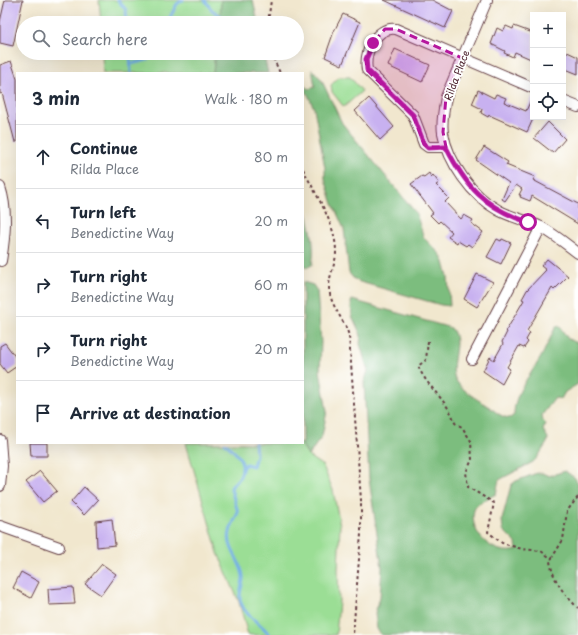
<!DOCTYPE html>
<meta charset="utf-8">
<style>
:root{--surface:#fff;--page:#f6f6f7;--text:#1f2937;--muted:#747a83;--line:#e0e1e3}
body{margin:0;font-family:"Playpen Sans",sans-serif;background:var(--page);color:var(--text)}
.controls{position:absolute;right:12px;top:12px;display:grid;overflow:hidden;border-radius:0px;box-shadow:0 4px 16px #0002}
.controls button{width:36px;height:36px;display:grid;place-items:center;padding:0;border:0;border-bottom:1px solid var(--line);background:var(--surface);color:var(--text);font:20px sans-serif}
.stop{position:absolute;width:12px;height:12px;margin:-9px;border:3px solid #b5179e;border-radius:50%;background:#fff}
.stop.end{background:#b5179e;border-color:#fff;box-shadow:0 1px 4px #0008}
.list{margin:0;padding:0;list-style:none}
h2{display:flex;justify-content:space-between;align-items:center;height:52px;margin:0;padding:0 16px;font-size:17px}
h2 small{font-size:13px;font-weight:400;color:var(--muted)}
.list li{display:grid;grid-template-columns:26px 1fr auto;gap:12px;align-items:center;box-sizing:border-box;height:64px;padding:0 16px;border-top:1px solid var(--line)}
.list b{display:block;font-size:15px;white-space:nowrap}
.list p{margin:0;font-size:13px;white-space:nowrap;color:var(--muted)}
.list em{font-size:13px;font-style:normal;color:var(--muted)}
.icon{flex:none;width:22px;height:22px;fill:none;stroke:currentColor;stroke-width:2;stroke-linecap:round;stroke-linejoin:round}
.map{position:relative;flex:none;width:578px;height:635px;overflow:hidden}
.search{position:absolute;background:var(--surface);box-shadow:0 4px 16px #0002;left:16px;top:16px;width:288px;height:44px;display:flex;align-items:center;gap:10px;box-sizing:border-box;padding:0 14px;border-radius:22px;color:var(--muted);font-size:15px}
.panel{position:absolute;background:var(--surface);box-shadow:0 4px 16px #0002;left:16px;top:72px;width:288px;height:372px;border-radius:0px}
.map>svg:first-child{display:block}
.green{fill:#9bde95;stroke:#727e60}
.forest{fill:#7cbd7e;stroke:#636e54}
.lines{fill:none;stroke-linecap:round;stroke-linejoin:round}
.stream{stroke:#73afe5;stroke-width:3}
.building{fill:#c8b1f0}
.minor-casing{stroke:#633d43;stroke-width:12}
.path{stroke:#633d43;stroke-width:2;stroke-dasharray:3 3;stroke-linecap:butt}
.minor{stroke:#fff;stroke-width:10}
.route{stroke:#b5179e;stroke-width:5}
.marked{fill:#b5179e;fill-opacity:0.2;stroke:#b5179e;stroke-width:3;stroke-dasharray:8 5;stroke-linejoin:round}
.labels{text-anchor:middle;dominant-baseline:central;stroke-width:3.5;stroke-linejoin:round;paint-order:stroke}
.street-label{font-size:10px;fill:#4a1f2b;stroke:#fff}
</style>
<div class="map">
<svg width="578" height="635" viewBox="0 0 578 635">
<rect width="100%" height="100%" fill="#fff"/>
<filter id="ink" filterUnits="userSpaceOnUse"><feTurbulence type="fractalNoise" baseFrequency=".025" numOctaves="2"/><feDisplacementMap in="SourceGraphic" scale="8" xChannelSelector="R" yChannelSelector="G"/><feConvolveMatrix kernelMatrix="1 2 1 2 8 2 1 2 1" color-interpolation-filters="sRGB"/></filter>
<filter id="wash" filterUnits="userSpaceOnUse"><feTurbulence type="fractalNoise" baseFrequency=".012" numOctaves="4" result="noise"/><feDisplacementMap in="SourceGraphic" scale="16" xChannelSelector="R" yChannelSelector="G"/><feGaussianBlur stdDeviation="0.9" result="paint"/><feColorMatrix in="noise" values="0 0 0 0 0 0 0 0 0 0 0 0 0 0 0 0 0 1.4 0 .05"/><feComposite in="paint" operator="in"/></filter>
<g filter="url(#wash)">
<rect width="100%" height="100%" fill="#f1e7ce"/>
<g class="green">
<polygon points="99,0 221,0 220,23 101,23"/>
<polygon points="102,53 215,53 213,73 103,73"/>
<polygon points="339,77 350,77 362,91 344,107 332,92 331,85"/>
<polygon points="186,443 301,443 308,456 323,466 333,490 340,525 338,570 339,602 336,635 248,635 239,602 218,553"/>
</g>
<g class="forest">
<polygon points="221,0 253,0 258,23 220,23"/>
<polygon points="215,53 263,53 268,73 213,73"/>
<polygon points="312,69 321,79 342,123 416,213 424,238 440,254 444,262 448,277 450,306 441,305 360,282 354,279 349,273 344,229 333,204 325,179 325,168 314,108 304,86 309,89 315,87"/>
<path d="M 303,206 L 305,206 C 310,224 316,246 312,265 L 308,267 L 303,265 Z"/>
<polygon points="303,282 313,285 317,291 321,342 320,371 327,411 322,436 308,456 301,443 303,443"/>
<path d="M 352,300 L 451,328 C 464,343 446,367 457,382 C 463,391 477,399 486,405 C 495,410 499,417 510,418 L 514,415 C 514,388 535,372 545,349 C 549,341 552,334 556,326 L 560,327 L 568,339 L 578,343 L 578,384 L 565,392 L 561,399 L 555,398 L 542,415 L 543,421 L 546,424 L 543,430 L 548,438 L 547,443 L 537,458 L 533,462 L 499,480 L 496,494 C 489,498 477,502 474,510 C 468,534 495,557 517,550 L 516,543 L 503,530 L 502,520 L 511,485 L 516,481 L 537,473 L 542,473 L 549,476 L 565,471 L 575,478 L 578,483 L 578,635 L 381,635 L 377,629 L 375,613 L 380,597 L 382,568 L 369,479 L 364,382 L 368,371 L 360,344 L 361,335 L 352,316 L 351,302 Z"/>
</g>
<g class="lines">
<g class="stream">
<polyline points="118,0 126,10 127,23"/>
<polyline points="205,0 212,10 231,23"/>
<polyline points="167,23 177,4 183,0"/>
<polyline points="130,53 131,73"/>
<polyline points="131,64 147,60 152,53"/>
<path d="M 225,443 C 234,452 248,460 240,476 C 238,481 232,483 231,489 L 238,512 C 236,519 231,525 230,532 C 226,548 241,560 243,576 C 244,585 237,593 241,603 C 246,617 261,623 270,635"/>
<polyline points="242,468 246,464 253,466 256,455 255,443"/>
</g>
</g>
<g id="blocks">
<g class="building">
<polygon points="5,0 23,0 13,46 0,43 0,22"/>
<polygon points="384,0 432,0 453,11 445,28"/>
<polygon points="343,14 360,22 342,65 325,57 334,31"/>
<polygon points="506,26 513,29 514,26 533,33 533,60 515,52 513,57 504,53 505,51 491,44 497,28 503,31"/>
<polygon points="395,49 430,65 422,82 388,66"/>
<polygon points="563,50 578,57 578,74 563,68"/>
<polygon points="11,61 17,79 17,142 15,142 2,93 0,94 0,65"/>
<polygon points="478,90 494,98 496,94 506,98 504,102 526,111 533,95 533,119 527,132 489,115 488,117 481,113 482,109 472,104"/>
<polygon points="369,98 394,127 380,140 355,111"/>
<polygon points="548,122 565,139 553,153 534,138"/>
<polygon points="484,147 508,162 506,165 535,177 533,180 578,204 578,224 532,196 530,201 520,197 521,195 519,195 522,189 516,185 505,201 502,199 509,183 476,160"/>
<polygon points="429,173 431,177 433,175 439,183 436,185 449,198 445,202 461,219 464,215 473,220 471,223 483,232 472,247 468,244 466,246 458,241 457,243 448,237 452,232 440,221 438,223 430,215 433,213 411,184 422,176 424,177"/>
<polygon points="497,239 501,241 502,239 511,243 501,264 487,257"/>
<polygon points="547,259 568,276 554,290 552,288 527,331 530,333 526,340 528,342 524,348 519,346 507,367 510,369 502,384 483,371 490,357 494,360 503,344 502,342 507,332 506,331 524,300 522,299 527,290 546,270 541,266"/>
<polygon points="477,274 493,282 477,307 464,299"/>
<polygon points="5,343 17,359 17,366 7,373 0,364 0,346"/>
<polygon points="30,443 47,443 47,456 31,456"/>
<polygon points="40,471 57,491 43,502 26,482"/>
<polygon points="84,487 98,500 84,515 71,502"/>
<polygon points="112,519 115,545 97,547 96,521"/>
<polygon points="102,564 116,574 101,595 85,584"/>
<polygon points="21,572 39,582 31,598 13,588"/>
<polygon points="73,587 75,604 49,605 48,589"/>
</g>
</g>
</g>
<g filter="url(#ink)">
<use href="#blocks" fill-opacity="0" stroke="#633d43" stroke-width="1"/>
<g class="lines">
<g class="minor-casing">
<g id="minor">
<path d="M 487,0 L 446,97 C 444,109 441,121 443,133 C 448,162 472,196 498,210 C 512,218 527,220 541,227 C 554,234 566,244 578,253"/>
<polyline points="563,101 578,107"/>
<path d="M 446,147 L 428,147 L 424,144 L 413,115 L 367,70 C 364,52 376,26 396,29 L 533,88"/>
<path d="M 0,187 C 8,211 5,236 1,261"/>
<polyline points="472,359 541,227"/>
<polyline points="0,440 2,466 0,486"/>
<polyline points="0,526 59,547"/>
</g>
</g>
<g class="path">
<polyline points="268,23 271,0"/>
<polyline points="271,53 280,73"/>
<path d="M 303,169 C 315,194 336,223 336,252 C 336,266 326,279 330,294 C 333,309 345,321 349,336 L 361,500 L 361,534 L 353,635"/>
<path d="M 428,341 L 426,360 L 418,366 C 428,389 448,400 455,423 L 462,427 L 471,441 L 472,460 L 466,472 L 468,487 L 494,503 L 488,532 L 502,543 L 522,549 L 541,551 L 552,559"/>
<path d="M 578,497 L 567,511 L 563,540 L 550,561 C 553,581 564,594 578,608"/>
</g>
<use href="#minor" class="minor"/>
</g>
</g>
<g class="lines" filter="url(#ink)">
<path class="route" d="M 373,43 L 366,59 L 367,70 L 413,115 L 424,144 L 428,148 L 446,147 C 466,187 485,208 528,222"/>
</g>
<path class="marked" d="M 385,29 L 396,29 L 462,58 L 446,97 L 443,132 L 446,147 L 428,147 L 424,144 L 413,115 L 367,70 L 366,59 L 373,43 Z"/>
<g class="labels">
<g class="street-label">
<text transform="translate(456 75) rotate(-69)">Rilda Place</text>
</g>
</g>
</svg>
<div class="controls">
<button>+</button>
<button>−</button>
<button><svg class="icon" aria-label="locate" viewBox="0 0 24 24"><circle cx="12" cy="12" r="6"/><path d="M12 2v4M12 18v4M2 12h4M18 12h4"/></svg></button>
</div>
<div class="stop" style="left:528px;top:222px"></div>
<div class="stop end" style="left:373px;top:43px"></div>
<div class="search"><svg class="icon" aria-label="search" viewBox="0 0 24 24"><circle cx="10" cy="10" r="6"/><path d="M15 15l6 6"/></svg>Search here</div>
<section class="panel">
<h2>3 min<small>Walk · 180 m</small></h2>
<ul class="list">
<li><svg class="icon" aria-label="ahead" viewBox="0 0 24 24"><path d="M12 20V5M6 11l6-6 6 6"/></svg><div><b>Continue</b><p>Rilda Place</p></div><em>80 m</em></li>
<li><svg class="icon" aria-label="left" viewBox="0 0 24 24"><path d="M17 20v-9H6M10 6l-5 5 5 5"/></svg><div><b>Turn left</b><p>Benedictine Way</p></div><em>20 m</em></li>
<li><svg class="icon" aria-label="right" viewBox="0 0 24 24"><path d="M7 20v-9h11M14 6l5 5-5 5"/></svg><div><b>Turn right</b><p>Benedictine Way</p></div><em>60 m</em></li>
<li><svg class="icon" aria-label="right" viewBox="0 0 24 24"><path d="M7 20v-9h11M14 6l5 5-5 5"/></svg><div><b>Turn right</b><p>Benedictine Way</p></div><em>20 m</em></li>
<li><svg class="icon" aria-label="arrive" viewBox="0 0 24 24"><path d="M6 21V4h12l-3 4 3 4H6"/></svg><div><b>Arrive at destination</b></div></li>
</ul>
</section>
</div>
